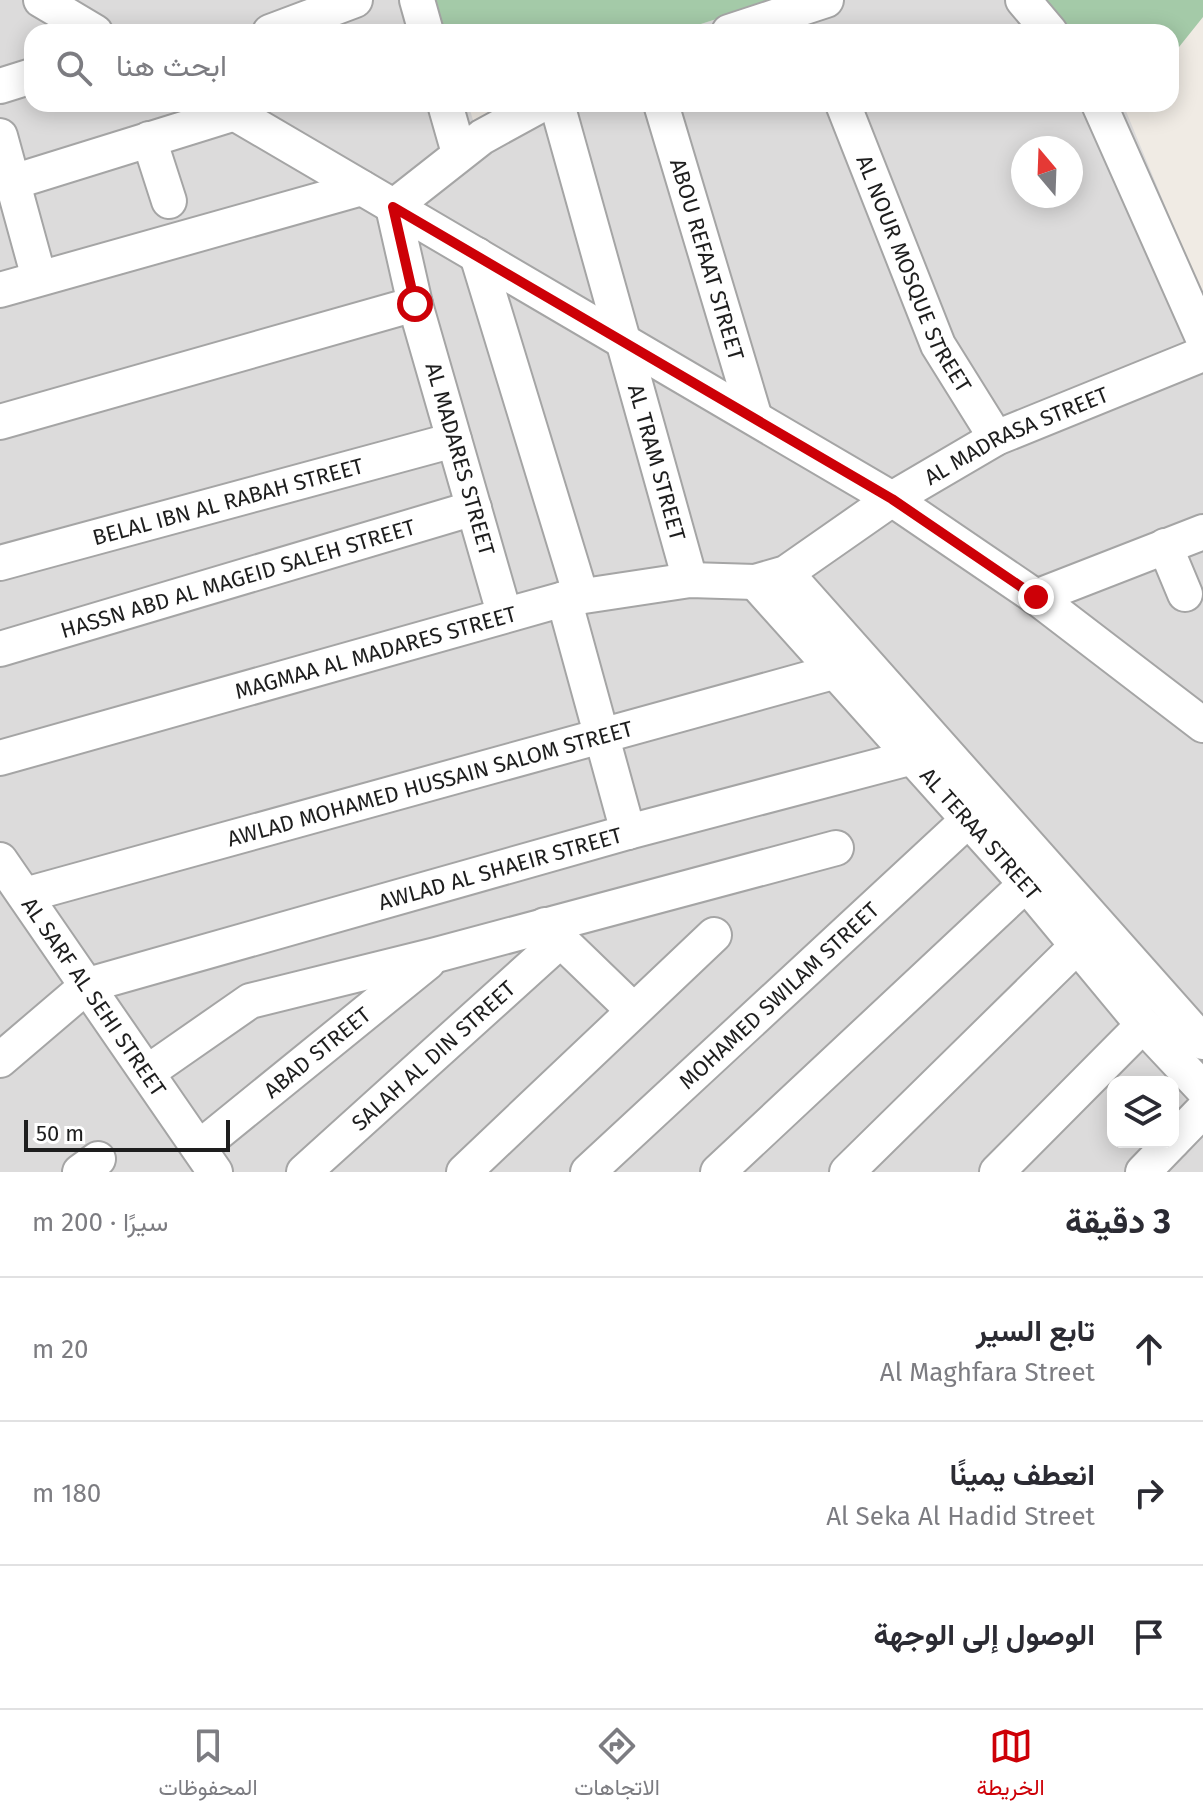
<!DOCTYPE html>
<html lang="ar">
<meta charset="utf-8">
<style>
:root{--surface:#fff;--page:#f7f7f7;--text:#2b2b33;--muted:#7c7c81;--line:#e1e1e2;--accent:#cd0007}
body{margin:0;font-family:"Fira Sans",Vazirmatn,sans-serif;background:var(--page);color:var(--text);direction:rtl}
.controls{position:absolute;right:24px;bottom:24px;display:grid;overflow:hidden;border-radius:16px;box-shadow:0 4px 20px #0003}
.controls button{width:72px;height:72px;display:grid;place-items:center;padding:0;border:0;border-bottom:2px solid var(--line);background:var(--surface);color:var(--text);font:40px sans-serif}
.compass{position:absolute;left:1011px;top:136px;width:72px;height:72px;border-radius:50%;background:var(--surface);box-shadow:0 4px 20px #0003;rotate:341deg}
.scale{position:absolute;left:24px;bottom:20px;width:206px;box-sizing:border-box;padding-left:8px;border:4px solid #1e1e1e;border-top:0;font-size:22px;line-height:28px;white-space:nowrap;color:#1e1e1e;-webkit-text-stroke:6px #fff;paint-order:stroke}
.stop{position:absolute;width:24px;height:24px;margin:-18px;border:6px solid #cd0007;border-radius:50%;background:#fff}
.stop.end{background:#cd0007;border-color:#fff;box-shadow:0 2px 8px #0008}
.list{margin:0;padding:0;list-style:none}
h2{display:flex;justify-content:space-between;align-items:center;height:104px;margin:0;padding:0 32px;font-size:34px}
h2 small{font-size:26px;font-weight:400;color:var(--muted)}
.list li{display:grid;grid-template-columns:52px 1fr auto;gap:24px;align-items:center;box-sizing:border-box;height:144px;padding:0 32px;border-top:2px solid var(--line)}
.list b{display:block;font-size:30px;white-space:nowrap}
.list p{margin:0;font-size:26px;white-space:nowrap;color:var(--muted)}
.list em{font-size:26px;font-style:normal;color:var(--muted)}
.icon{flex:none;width:44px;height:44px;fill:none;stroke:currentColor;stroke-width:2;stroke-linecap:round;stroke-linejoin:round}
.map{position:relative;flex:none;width:1203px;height:1172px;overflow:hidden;direction:ltr}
.search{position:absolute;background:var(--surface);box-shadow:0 4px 20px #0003;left:24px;right:24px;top:24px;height:88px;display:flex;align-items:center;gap:20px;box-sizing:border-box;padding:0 28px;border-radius:24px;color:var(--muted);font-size:30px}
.sheet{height:536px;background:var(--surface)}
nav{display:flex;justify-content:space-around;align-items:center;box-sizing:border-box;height:112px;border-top:2px solid var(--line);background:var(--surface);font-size:22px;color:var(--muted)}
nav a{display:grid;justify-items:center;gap:4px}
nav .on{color:var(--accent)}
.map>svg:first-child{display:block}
.residential{fill:#dcdbdb;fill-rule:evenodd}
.cemetery{fill:#a4caa8}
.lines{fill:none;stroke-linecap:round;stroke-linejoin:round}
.minor-casing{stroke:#a5a5a5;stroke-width:38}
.minor{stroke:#fff;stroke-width:34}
.route{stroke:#cd0007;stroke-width:10}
.labels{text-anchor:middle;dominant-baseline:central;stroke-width:8;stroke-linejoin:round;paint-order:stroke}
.street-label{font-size:22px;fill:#1e1e1e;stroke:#fff}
</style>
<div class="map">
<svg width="1203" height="1172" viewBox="0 0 1203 1172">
<rect width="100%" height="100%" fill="#f0ebe4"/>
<g class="residential">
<path d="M 0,0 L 434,0 L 445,32 L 32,32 L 32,104 L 468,104 L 474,123 L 515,104 L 1123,104 L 1203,297 L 1203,1172 L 0,1172 ZM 1023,148 L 1071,148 L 1071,196 L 1023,196 ZM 1113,1082 L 1173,1082 L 1173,1142 L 1113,1142 Z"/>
<polygon points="776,0 1043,0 1068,32 676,32"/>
</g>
<g class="cemetery">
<polygon points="434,0 776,0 676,32 445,32"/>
<polygon points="1043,0 1203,0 1203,17 1171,57 1171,32 1068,32"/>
</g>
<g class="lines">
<g class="minor-casing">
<g id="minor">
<polyline points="41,0 95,32"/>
<polyline points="417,0 426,32"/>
<polyline points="1023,0 1050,32"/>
<polyline points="270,32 355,0"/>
<polyline points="729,32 826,0"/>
<polyline points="0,86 32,76"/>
<polyline points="219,104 892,499 1036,597 1203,725"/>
<polyline points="445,104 459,153"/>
<path id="s1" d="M 557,104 L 690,580"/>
<path id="s2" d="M 661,104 L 754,415"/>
<path id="s3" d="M 843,104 L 938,345 L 996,438"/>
<polyline points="1099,104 1203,338"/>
<polyline points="0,136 39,278"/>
<polyline points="149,139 169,201"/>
<polyline points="13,182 235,113"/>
<polyline points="477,255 581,596"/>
<polyline points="0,290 362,188"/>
<polyline points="0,422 415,304"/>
<polyline points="1165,546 1185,594"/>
<path id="s4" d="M 0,563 L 454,440"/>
<polyline points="786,573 1203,1042"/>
<path id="s5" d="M 755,582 L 1026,884 L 1143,1025 L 1203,1089"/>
<polyline points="1036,597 1203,532"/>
<polyline points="564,599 628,832"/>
<polyline points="504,613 415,304 393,207 482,137 542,104"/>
<path id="s6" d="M 0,649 L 474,508"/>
<path id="s7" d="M 0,758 L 564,599 L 690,580 L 755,582 L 786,573 L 892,499 L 996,438 L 1203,354"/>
<path id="s8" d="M 0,860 L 215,1172"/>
<path id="s9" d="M 25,895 L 833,672"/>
<polyline points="545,925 633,1010"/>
<path id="s10" d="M 0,1060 L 88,985 L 628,832 L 913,757"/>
<polyline points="148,1072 250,1001 436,955 836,848"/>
<polyline points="1173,1141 1203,1110"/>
<path id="s11" d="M 199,1148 L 428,962"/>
<polyline points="80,1172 98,1159"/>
<path id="s12" d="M 304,1172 L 561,940"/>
<polyline points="464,1172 714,935"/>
<path id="s13" d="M 588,1172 L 968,820"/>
<polyline points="718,1172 1026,884"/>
<polyline points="847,1172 1077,946"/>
<polyline points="997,1172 1143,1025"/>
<polyline points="1143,1172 1172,1142"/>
</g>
</g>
<use href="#minor" class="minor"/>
</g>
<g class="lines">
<polyline class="route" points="415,304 393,207 892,499 1036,597"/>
</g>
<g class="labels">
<g class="street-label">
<text stroke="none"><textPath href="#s2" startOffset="162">ABOU REFAAT STREET</textPath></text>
<text stroke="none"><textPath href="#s3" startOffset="184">AL NOUR MOSQUE STREET</textPath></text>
<text stroke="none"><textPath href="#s7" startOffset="1080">AL MADRASA STREET</textPath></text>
<text transform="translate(460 459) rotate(74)">AL MADARES STREET</text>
<text stroke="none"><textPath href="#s1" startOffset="372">AL TRAM STREET</textPath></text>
<text stroke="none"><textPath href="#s4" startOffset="236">BELAL IBN AL RABAH STREET</textPath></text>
<text stroke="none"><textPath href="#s6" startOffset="248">HASSN ABD AL MAGEID SALEH STREET</textPath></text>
<text stroke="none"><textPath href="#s7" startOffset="390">MAGMAA AL MADARES STREET</textPath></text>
<text stroke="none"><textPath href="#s9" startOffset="420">AWLAD MOHAMED HUSSAIN SALOM STREET</textPath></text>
<text stroke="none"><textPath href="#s5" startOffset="338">AL TERAA STREET</textPath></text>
<text stroke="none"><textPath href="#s10" startOffset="544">AWLAD AL SHAEIR STREET</textPath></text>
<text stroke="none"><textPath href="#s8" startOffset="166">AL SARF AL SEHI STREET</textPath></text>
<text stroke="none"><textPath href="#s13" startOffset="260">MOHAMED SWILAM STREET</textPath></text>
<text stroke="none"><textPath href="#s11" startOffset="152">ABAD STREET</textPath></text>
<text stroke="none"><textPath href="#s12" startOffset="174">SALAH AL DIN STREET</textPath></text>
</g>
</g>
</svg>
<div class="controls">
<button><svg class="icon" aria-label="layers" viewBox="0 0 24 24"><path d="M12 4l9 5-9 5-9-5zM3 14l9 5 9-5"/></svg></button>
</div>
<svg class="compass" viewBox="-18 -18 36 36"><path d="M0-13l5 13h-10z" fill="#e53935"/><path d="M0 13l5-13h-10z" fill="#7c7c81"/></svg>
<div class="scale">50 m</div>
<div class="stop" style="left:415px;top:304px"></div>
<div class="stop end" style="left:1036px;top:597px"></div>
<div class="search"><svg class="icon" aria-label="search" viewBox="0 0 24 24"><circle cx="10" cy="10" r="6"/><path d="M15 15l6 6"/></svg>ابحث هنا</div>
</div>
<section class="sheet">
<h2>3 دقيقة<small>سيرًا · 200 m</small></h2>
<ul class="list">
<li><svg class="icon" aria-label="ahead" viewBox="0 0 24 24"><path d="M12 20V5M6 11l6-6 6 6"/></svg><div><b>تابع السير</b><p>Al Maghfara Street</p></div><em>20 m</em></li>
<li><svg class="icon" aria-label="right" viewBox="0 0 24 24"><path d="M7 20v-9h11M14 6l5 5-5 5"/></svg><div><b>انعطف يمينًا</b><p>Al Seka Al Hadid Street</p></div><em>180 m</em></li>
<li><svg class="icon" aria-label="arrive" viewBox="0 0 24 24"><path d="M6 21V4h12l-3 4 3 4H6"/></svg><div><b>الوصول إلى الوجهة</b></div></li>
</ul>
</section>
<nav>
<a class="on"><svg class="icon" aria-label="map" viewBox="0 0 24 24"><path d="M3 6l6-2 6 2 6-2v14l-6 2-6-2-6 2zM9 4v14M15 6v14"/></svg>الخريطة</a>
<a><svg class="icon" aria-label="directions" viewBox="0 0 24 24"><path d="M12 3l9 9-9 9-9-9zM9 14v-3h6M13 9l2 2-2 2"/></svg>الاتجاهات</a>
<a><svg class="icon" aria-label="saved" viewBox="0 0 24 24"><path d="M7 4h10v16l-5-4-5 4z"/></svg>المحفوظات</a>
</nav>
